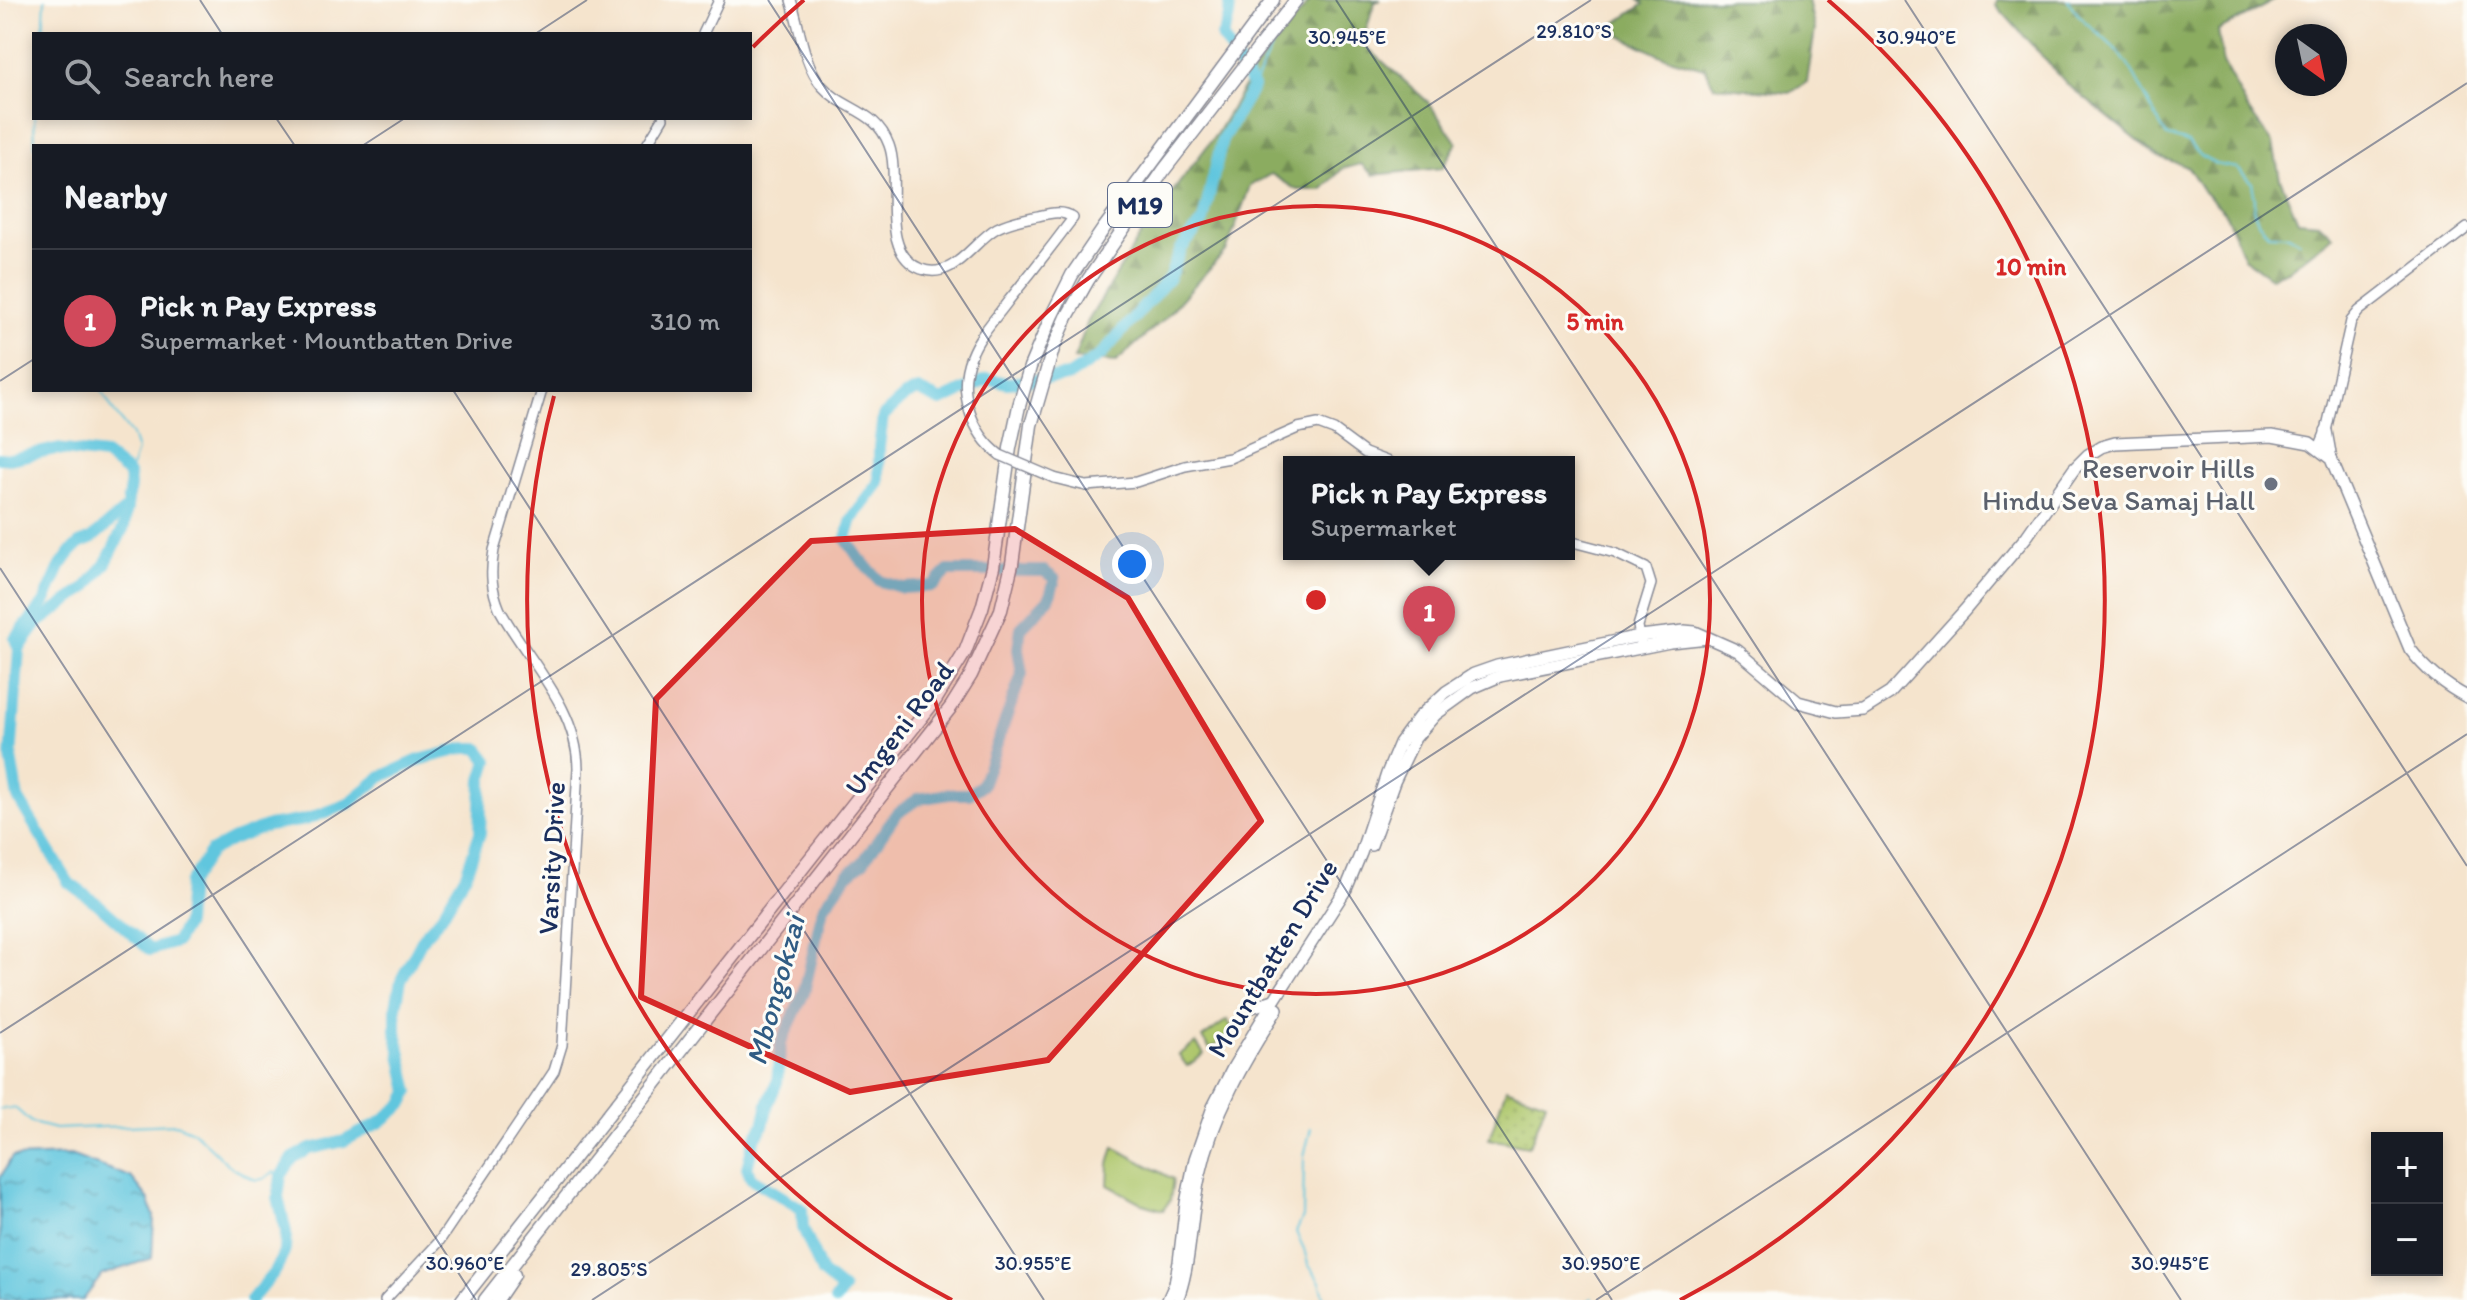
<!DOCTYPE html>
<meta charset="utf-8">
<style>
:root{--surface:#171b24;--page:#20242c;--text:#f1f3f6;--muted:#9ea1a6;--line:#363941;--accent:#d1495b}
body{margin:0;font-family:Itim,sans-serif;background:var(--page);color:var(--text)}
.controls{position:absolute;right:24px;bottom:24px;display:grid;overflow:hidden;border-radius:0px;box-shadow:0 4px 12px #0003}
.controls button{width:72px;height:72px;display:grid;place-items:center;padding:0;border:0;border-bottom:2px solid var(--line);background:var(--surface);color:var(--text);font:40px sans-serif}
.compass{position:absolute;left:2275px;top:24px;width:72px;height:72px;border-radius:50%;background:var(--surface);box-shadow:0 4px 12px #0003;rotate:147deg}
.you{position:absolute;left:1132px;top:564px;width:28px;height:28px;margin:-20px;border:6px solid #fff;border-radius:50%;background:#1a73e8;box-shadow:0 0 0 12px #1a73e833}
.badge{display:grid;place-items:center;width:52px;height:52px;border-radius:50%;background:var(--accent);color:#fff;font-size:26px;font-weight:700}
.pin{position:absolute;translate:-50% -66px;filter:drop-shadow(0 2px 4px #0008)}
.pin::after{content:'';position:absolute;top:42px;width:28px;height:24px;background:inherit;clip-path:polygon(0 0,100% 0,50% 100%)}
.popup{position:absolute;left:1283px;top:456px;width:292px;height:104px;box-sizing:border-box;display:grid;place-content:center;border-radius:0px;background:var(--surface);filter:drop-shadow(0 2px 6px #0005);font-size:26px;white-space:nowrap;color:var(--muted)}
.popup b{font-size:30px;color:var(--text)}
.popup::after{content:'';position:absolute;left:50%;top:100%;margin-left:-16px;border:16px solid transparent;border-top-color:var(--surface)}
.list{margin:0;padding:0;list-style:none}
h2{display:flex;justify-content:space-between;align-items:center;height:104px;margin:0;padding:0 32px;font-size:34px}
h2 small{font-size:26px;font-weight:400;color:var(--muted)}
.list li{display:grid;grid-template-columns:52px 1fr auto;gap:24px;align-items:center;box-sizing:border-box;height:144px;padding:0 32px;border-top:2px solid var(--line)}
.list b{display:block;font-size:30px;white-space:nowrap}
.list p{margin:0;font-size:26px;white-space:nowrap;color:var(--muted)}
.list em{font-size:26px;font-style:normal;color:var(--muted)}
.icon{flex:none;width:44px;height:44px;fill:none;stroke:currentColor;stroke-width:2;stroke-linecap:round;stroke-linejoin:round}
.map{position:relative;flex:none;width:2467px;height:1300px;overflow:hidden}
.search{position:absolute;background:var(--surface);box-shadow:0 4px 12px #0003;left:32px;top:32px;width:720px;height:88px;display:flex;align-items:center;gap:20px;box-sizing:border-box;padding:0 28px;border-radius:0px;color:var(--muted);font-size:30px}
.panel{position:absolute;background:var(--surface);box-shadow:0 4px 12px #0003;left:32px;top:144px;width:720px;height:248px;border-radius:0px}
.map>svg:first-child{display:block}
.grass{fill:#afc76d;stroke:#657b66;stroke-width:2}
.forest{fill:url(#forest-firs);stroke:#536e5f;stroke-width:2}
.park{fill:url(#park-dots);stroke:#657b66;stroke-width:2}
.water{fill:url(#water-ripples);stroke:#3e7a9e;stroke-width:2}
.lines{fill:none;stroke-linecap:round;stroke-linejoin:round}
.stream{stroke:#61c6de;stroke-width:2}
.river{stroke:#61c6de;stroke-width:12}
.minor-casing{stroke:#888a96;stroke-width:12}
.major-casing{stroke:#888a96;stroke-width:14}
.highway-casing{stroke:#888a96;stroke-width:15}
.minor{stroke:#fff;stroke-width:9}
.major{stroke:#fff;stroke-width:11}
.highway{stroke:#fff;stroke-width:12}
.minor-bridge-casing{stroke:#888a96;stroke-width:12;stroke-linecap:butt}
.minor-bridge{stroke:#fff;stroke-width:9}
.marked{fill:#d62828;fill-opacity:0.2;stroke:#d62828;stroke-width:6;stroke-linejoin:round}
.ticks{fill:none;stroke:#1b2f5e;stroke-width:2;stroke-opacity:0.45}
.ring{fill:none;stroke:#d62828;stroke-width:4}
.worship-dot{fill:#6b7280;stroke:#fdfcf7;stroke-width:3}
.labels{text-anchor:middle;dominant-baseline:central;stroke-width:6;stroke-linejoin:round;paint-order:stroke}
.shield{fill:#fdfcf7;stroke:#5f6c8c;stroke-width:2}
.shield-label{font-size:26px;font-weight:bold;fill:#1b2f5e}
.worship-label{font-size:28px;fill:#5b616d;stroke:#fdfcf7;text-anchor:end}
.street-label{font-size:28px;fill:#1b2f5e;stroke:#fdfcf7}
.water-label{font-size:30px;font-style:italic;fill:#305c84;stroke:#fdfcf7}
.ticks-label{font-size:20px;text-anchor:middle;fill:#1b2f5e;stroke:#fdfcf7;stroke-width:6;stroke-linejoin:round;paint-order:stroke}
.centre{fill:#d62828;stroke:#fdfcf7;stroke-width:4}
.ring-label{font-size:24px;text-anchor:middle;font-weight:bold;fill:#d62828;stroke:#fdfcf7;stroke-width:6;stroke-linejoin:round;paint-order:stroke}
</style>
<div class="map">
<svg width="2467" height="1300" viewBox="0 0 2467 1300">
<defs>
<pattern id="forest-firs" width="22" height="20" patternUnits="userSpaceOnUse" patternTransform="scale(2)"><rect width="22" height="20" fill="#8bac60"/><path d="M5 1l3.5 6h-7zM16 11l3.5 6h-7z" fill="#718c52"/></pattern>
<pattern id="park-dots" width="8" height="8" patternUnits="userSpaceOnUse" patternTransform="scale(2)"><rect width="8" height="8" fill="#afc76d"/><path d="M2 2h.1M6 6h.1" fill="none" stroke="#96ab61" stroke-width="1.8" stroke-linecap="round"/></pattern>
<pattern id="water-ripples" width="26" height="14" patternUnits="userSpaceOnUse" patternTransform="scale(2)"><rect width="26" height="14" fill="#61c6de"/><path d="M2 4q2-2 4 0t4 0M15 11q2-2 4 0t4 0" fill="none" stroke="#4fa1b7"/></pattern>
</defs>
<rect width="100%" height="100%" fill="#fdfcf7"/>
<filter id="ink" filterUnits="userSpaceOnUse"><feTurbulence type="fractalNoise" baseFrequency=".0125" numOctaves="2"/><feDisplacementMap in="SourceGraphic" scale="16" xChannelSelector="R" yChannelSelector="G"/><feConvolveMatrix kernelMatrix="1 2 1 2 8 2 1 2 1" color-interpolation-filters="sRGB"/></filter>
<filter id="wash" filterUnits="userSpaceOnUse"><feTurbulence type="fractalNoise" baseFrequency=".006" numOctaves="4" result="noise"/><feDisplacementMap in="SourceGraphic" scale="32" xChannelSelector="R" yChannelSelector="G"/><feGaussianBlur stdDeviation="1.8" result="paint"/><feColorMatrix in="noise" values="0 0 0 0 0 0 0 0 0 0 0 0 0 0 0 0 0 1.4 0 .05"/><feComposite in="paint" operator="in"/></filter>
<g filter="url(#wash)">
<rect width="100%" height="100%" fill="#f5e4cd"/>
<g class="grass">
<polygon points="1227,1020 1235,1032 1210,1049 1202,1038"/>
<polygon points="1196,1043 1204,1054 1187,1066 1179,1055"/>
<polygon points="1114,1147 1173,1179 1170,1200 1163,1210 1143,1204 1108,1185 1109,1164"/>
</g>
<g class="forest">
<polygon points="1311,0 1381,0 1375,2 1362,43 1428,102 1457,143 1442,168 1373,175 1361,164 1342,169 1322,190 1297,190 1271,174 1250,186 1227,249 1163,320 1116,362 1074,359 1088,321 1145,228 1217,133 1255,68"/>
<polygon points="1639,0 1808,0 1815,30 1807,82 1790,93 1714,86 1704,68 1659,55 1607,29 1644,4"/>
<polygon points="1997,0 2275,0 2218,31 2223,63 2249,111 2273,143 2280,179 2298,221 2319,223 2333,236 2287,271 2271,277 2244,258 2225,212 2204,192 2188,167 2157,156 2068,85 1996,5"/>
</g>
<polygon class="park" points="1506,1088 1546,1102 1531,1143 1528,1146 1489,1139"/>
<polygon class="water" points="70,1155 131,1177 148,1198 154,1216 152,1258 102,1275 83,1300 0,1300 0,1178 12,1157"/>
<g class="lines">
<g class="stream">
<path d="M 2068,0 C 2080,22 2103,35 2120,54 C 2140,79 2150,110 2167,136 L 2188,142 L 2200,156 L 2215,164 L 2237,168 L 2252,183 L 2255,200 L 2254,212 L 2259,223 L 2269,234 L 2289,235 L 2299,241"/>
<polyline points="43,34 45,0"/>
<polyline points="1253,87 1275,39 1306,0"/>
<polyline points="34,114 35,146"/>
<polyline points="101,390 114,412 132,435 137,451 129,474"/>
<polyline points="0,1109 15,1108 32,1123 55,1129 176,1124 193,1131 232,1168 256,1180 263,1179 274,1172 281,1176"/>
<polyline points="1311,1128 1304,1156 1303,1217 1296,1232 1304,1249 1308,1264 1320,1282 1325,1300"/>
<polyline points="1589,1300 1592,1298"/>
</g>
<g class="river">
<polyline points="0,458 10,459 56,449 105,455 129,474 130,486 124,527 106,563 86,588 38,623 19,649 11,758 18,798 69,883 98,904 150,950 176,942 186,924 189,884 210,852 234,839 268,826 305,820 348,804 381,777 419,760 465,748 478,748 488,761 482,780 480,833 466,874 441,917 424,936 401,980 396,1007 396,1031 409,1092 402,1105 379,1123 344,1141 310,1149 293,1158 281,1176 278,1197 286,1232 285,1250 276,1270 251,1300"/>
<polyline points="19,649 15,639 44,603 60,567 70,553 79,544 91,539 127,508"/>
<path d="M 835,1300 L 843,1290 L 822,1273 L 803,1228 L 802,1209 L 751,1178 L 747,1168 L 754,1140 L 763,1126 L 768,1104 L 777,1082 L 781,1043 L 804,993 L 823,908 L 847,875 L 863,862 L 896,814 L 918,799 L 949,794 L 969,794 L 982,785 L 1022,674 L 1018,649 L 1021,628 L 1049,599 L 1055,579 L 1044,571 L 948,571 L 933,586 L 903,588 L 880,581 L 859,558 L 846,539 L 852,519 L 879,483 L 879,447 L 883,416 L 905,396 L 918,390 L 941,401 L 988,379 L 1008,383 L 1069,376 L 1101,355 L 1169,278 L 1181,249 L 1203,221 L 1222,140 L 1253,87 L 1222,37 C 1227,25 1232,13 1228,0"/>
</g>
</g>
</g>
<g filter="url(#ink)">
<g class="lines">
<g class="minor-casing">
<g id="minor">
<path d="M 791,0 C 800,27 803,64 822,86 C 844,111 876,109 889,145 C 902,180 877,252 921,269 C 954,281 973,241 997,228 C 1010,221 1024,219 1038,216 C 1051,213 1062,210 1073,218 C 1052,246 1031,273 1009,300 C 996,318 979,335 971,356 C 957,391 971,433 1000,455"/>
<polyline points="703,34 719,0"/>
<polyline points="646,146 663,118"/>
<polyline points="2319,448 2326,431 2351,321 2359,311 2467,228"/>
<polyline points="1054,478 1086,486 1136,482 1185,466 1230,458 1298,428 1318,424 1334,430 1365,453 1389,462"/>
<polyline points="1569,541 1615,553 1646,568 1651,584 1638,626 1641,643"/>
<path d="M 385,1300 L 438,1243 L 544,1086 L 554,1071 L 562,1045 L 578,768 C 577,707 528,661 500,610 C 491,589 490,572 494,550 L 542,390"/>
</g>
</g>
<g class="major-casing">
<g id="major">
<polyline points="2326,431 2331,459"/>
<polyline points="1371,845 1394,782 1415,738 1436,714 1472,688 1500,676 1670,642 1708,638"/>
<polyline points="1252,1007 1274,1000"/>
<path d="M 1179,1295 C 1192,1256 1190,1214 1200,1174 C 1213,1114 1244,1061 1277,1009"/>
<path d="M 1168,1300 L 1175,1284 L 1179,1262 L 1186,1203 L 1195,1159 L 1213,1107 L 1234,1066 L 1266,1013 L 1346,889 L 1361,853 L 1387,774 L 1400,743 L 1419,717 L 1446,692 L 1474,674 L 1497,666 L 1640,636 L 1684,631 L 1695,632 L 1738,651 L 1798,702 L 1836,712 L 1863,710 L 1890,693 L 1965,610 L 2027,536 L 2074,469 L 2088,455 L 2101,447 L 2115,443 L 2272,436 L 2310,443 L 2331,459 L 2410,649 C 2425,669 2444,685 2467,697"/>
</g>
</g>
<g class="highway-casing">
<g id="highway">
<polyline points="462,1300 936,699 965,652 982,608 993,567 1010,448 1019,406 1030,367 1052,315 1072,275 1104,228 1273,0"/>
<polyline points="485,1300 951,707 971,675 1001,610 1012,564 1031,425 1053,349 1067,317 1088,280 1164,170 1296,0"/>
<polyline points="497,1300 514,1275"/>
</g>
</g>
<use href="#minor" class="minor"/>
<use href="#major" class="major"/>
<use href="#highway" class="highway"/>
<g class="minor-bridge-casing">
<polyline id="minor-bridge" points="1000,455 1054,478"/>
</g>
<use href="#minor-bridge" class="minor-bridge"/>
</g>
</g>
<path class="marked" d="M 1015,529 L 1128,598 L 1261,821 L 1048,1060 L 850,1092 L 641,997 L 656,699 L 811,541 Z"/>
<path class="ticks" d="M 200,0 L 222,34M 768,0 L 1612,1300M 1336,0 L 2181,1300M 1905,0 L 2467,866M 535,34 L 587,0M 276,118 L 295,146M 362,146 L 405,118M 0,381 L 34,359M 453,390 L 1044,1300M 0,568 L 476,1300M 0,1033 L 1591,0M 592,1300 L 2467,83M 1596,1300 L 2467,734"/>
<g class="ring">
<circle cx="1316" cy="600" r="394"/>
<path d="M952 1300A789 789 0 0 1 554 396M753 47A789 789 0 0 1 804 0M1828 0A789 789 0 0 1 1680 1300"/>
</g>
<circle class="worship-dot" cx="2271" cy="484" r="8"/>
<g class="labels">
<rect class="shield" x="1108" y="183" width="64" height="44" rx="6"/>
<g class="shield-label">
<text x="1140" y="205">M19</text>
</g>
<g class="worship-label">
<text x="2255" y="468">Reservoir Hills<tspan x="2255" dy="32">Hindu Seva Samaj Hall</tspan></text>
</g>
<g class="street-label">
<text transform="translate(899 728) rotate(-53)">Umgeni Road</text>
<text transform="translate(551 858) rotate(-87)">Varsity Drive</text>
<text transform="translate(1272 958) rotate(-59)">Mountbatten Drive</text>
</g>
<g class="water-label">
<text transform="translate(775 990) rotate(-75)">Mbongokzai</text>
</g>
</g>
<g class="ticks-label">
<text x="1574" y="38">29.810°S</text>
<text x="1347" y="44">30.945°E</text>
<text x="1916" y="44">30.940°E</text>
<text x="465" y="1270">30.960°E</text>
<text x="1033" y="1270">30.955°E</text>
<text x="1601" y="1270">30.950°E</text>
<text x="2170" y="1270">30.945°E</text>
<text x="609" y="1276">29.805°S</text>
</g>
<circle cx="1316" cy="600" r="12" class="centre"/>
<g class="ring-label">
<text x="2031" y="275">10 min</text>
<text x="1595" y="330">5 min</text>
</g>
</svg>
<div class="controls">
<button>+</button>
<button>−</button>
</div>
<svg class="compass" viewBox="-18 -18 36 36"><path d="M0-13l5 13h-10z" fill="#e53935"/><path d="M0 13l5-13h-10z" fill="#9ea1a6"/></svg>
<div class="you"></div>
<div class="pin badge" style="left:1429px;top:652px">1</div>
<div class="popup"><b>Pick n Pay Express</b>Supermarket</div>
<div class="search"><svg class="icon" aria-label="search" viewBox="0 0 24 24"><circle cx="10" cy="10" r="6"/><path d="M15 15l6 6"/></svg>Search here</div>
<section class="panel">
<h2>Nearby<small></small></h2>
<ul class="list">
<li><span class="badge">1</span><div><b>Pick n Pay Express</b><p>Supermarket · Mountbatten Drive</p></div><em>310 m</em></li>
</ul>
</section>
</div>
